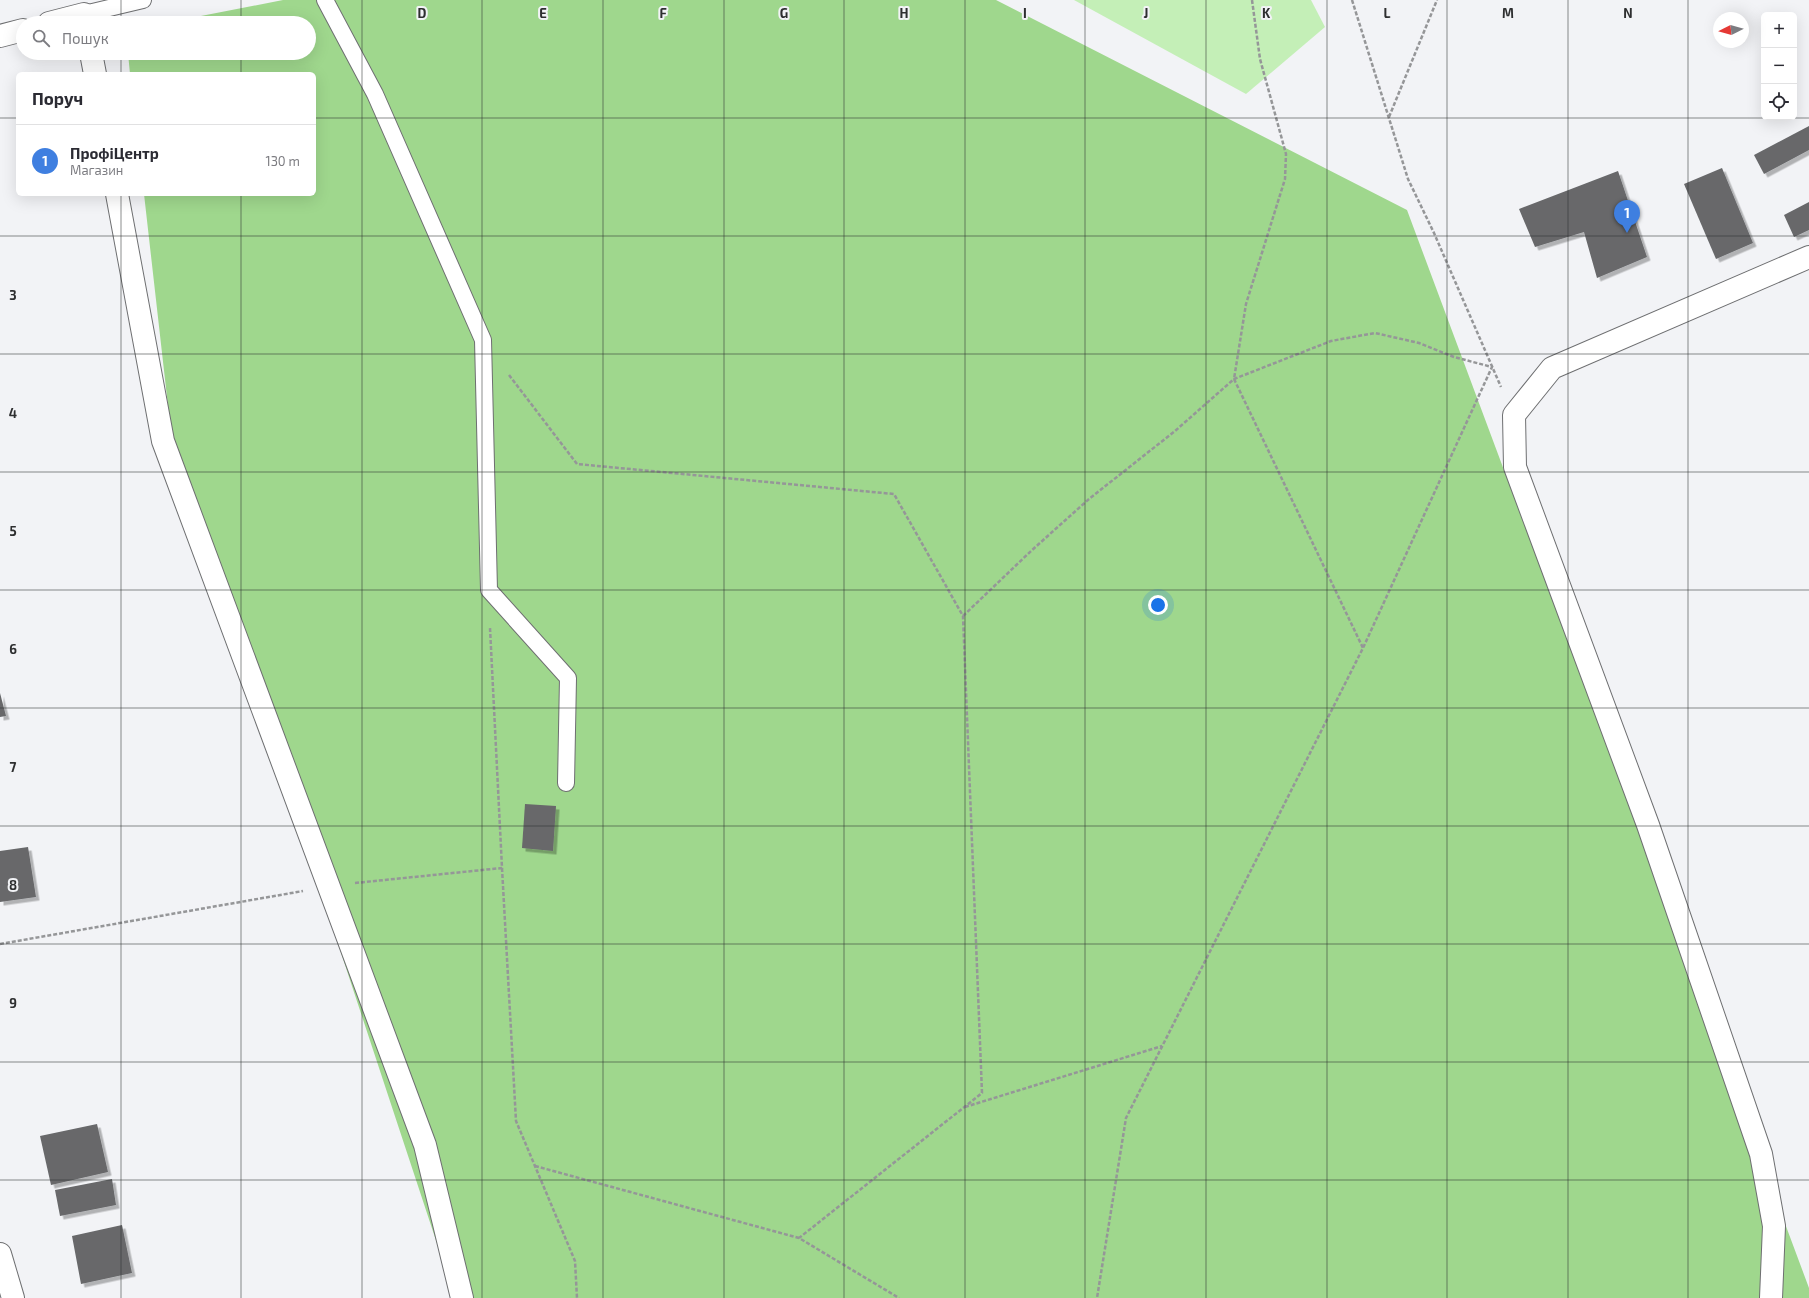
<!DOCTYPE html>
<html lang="uk">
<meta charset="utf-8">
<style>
:root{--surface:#fff;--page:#f2f2f3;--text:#2b2b33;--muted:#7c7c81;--line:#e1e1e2;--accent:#675724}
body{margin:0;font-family:"Exo 2",sans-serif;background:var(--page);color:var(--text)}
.controls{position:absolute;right:12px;top:12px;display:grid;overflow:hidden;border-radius:6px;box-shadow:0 4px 16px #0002}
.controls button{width:36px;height:36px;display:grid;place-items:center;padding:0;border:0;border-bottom:1px solid var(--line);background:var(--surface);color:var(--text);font:20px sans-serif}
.compass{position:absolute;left:1713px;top:12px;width:36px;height:36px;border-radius:50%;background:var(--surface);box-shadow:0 4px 16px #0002;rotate:264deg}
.you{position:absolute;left:1158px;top:605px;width:14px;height:14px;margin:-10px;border:3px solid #fff;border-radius:50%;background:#1a73e8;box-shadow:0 0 0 6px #1a73e833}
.badge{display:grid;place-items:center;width:26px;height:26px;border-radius:50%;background:var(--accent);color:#fff;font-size:13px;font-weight:700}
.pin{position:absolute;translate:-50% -33px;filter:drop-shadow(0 1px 2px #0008)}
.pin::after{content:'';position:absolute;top:21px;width:14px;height:12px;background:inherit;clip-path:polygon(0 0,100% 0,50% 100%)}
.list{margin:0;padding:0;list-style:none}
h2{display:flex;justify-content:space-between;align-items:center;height:52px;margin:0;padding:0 16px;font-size:17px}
h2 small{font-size:13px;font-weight:400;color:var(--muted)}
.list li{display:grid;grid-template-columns:26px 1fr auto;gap:12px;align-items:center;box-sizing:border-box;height:72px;padding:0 16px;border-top:1px solid var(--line)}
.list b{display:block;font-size:15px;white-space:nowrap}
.list p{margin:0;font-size:13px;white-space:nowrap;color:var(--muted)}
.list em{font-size:13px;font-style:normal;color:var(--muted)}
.icon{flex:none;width:22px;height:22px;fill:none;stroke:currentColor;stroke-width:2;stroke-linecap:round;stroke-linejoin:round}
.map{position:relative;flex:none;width:1809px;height:1298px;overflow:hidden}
.search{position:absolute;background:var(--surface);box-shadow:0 4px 16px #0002;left:16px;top:16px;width:300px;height:44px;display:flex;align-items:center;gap:10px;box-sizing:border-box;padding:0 14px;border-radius:22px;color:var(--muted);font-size:15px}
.panel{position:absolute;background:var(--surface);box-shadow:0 4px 16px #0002;left:16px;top:72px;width:300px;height:124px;border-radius:6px}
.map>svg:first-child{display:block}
.green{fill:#c4efb7}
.forest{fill:#9fd78d}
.building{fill:#67686a;filter:url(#shadow)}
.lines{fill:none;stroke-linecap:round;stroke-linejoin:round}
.service-casing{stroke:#6e6f71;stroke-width:18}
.minor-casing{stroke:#6e6f71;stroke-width:24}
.path{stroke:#959698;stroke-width:2.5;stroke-dasharray:4 2;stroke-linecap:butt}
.service{stroke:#fff;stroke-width:16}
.minor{stroke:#fff;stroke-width:22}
.grid{fill:none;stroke:#2e2f30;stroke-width:1;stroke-opacity:0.55}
.grid-label{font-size:13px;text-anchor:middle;font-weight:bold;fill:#2e2f30;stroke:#f2f3f6;stroke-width:4;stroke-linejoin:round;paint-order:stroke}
</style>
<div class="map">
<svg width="1809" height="1298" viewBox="0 0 1809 1298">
<defs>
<filter id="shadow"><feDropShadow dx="3.5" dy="3.5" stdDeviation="0" flood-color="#0004"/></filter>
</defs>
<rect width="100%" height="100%" fill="#f2f3f6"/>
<polygon class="green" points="1074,0 1311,0 1325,27 1246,94"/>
<polygon class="forest" points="283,0 996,0 1407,210 1809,1288 1809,1298 455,1298 172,441 144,194 314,194 314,74 130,74 128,53 309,53 309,23 165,23"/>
<g class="building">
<polygon points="1809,126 1809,150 1764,174 1754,155"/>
<polygon points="1722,168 1753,243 1716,259 1684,184"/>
<polygon points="1618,171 1647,257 1597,278 1584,232 1535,247 1519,209"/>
<polygon points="1809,202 1809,230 1794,237 1784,215"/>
<polygon points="0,693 6,716 0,717"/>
<polygon points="525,804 556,806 553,851 522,848"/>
<polygon points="28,847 36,897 0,902 0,851"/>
<polygon points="97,1124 108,1172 51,1185 40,1136"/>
<polygon points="112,1179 116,1205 60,1216 55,1190"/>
<polygon points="122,1225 132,1273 81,1284 72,1236"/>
</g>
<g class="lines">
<g class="service-casing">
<g id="service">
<polyline points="325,0 375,94 483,340 489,590 568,678 566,783"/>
<polyline points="84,14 143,0"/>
</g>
</g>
<g class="minor-casing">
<g id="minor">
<polyline points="49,23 84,14 86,23"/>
<polyline points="0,36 23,30"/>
<polyline points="91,53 95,74"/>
<polyline points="117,194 163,441 425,1145 462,1298"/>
<polyline points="0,1254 13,1298"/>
<polyline points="1771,1298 1774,1226 1761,1154 1648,825 1515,467 1514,415 1552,368 1809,257"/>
</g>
</g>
<g class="path">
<polyline points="1252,0 1260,59 1286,154 1285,179 1246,304 1234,379 1363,648"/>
<polyline points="1352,0 1408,179 1434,233 1501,387"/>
<polyline points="1389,117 1437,0"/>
<polyline points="509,375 577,464 894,494 963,616 982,1093 799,1238"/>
<polyline points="963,616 1031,551 1089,499 1175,431 1234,379 1331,341 1375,333 1419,343 1454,357 1492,367 1363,648 1126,1118 1097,1298"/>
<polyline points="502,868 516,1121 575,1261 577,1298"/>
<polyline points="355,883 502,868 490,628"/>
<polyline points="0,944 303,891"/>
<polyline points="965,1107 1162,1046"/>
<polyline points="535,1166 799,1238 899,1298"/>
</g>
<use href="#service" class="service"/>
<use href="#minor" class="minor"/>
</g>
<path class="grid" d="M 121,0 L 121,23M 241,0 L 241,23M 362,0 L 362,1298M 482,0 L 482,1298M 603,0 L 603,1298M 724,0 L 724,1298M 844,0 L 844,1298M 965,0 L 965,1298M 1085,0 L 1085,1298M 1206,0 L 1206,1298M 1327,0 L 1327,1298M 1447,0 L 1447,1298M 1568,0 L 1568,1298M 1688,0 L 1688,1298M 121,53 L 121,74M 241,53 L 241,74M 0,118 L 18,118M 314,118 L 1809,118M 121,194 L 121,1298M 241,194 L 241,1298M 0,236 L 1809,236M 0,354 L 1809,354M 0,472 L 1809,472M 0,590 L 1809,590M 0,708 L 1809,708M 0,826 L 1809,826M 0,944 L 1809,944M 0,1062 L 1809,1062M 0,1180 L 1809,1180"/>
<g class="grid-label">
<text x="422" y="18">D</text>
<text x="543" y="18">E</text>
<text x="663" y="18">F</text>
<text x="784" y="18">G</text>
<text x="904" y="18">H</text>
<text x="1025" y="18">I</text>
<text x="1146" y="18">J</text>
<text x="1266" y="18">K</text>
<text x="1387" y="18">L</text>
<text x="1508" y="18">M</text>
<text x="1628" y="18">N</text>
<text x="13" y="300">3</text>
<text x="13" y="418">4</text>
<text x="13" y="536">5</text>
<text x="13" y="654">6</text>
<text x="13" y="772">7</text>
<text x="13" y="890">8</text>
<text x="13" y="1008">9</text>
</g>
</svg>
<div class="controls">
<button>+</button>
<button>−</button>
<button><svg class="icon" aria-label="locate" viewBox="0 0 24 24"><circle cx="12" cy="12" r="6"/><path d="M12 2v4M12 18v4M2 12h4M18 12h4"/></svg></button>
</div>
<svg class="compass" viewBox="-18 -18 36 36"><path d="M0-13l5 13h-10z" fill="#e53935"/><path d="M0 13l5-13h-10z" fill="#7c7c81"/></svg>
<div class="you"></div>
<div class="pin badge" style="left:1627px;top:233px;background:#3f7fe0">1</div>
<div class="search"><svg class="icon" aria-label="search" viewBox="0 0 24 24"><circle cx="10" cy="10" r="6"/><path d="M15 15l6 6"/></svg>Пошук</div>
<section class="panel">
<h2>Поруч<small></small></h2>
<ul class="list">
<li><span class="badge" style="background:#3f7fe0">1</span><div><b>ПрофіЦентр</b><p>Магазин</p></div><em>130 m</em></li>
</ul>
</section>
</div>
